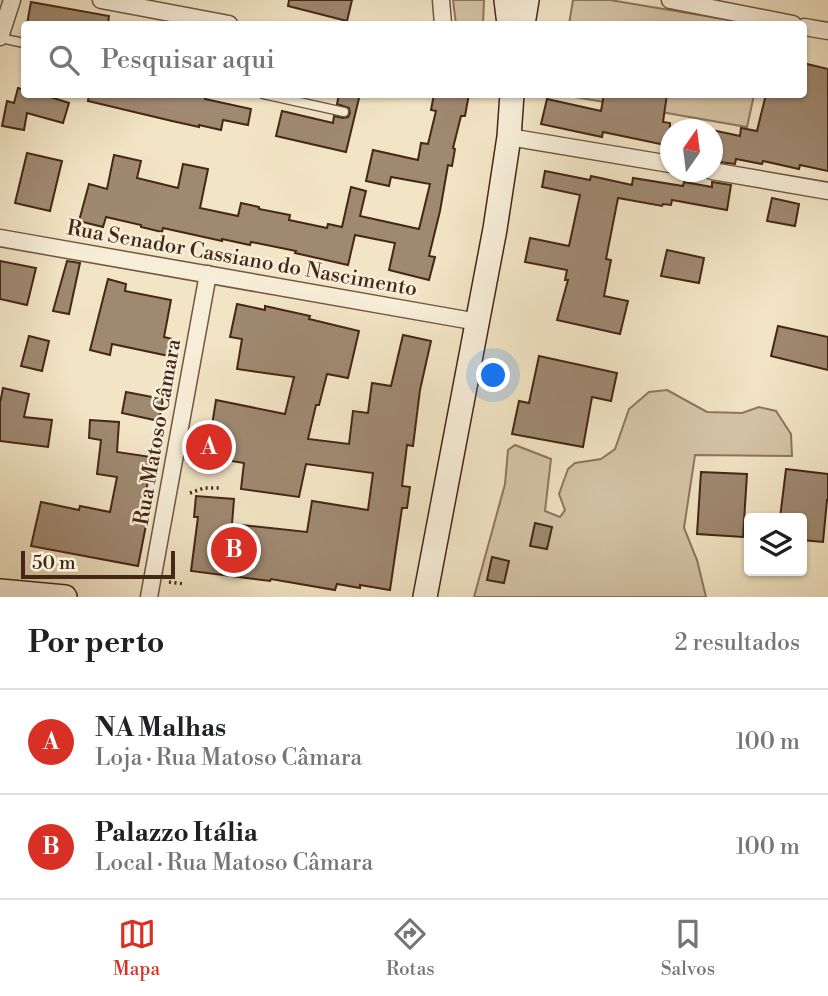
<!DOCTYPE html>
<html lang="pt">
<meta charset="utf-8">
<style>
:root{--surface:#fff;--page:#f2f2f2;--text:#202124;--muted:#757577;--line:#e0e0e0;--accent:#d93025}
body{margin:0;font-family:"Libre Bodoni",serif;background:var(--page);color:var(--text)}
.controls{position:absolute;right:21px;bottom:21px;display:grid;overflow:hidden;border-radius:7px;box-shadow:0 2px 5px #0004}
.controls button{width:63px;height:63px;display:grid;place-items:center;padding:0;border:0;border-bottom:2px solid var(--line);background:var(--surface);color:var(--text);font:35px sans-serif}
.compass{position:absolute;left:660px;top:119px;width:63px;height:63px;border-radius:50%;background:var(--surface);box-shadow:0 2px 5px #0004;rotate:14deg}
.scale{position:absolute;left:21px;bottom:18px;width:154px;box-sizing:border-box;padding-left:7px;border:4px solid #462616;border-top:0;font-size:19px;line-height:24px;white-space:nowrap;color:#462616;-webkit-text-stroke:5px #f7eed9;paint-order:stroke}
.you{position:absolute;left:494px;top:376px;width:24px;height:24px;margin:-18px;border:5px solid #fff;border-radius:50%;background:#1a73e8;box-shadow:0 0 0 10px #1a73e833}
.badge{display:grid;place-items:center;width:46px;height:46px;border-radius:50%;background:var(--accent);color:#fff;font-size:23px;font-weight:700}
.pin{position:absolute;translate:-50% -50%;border:4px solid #fff;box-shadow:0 2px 7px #0006}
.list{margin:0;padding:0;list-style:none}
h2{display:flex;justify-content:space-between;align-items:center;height:91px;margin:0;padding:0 28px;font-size:30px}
h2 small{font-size:23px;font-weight:400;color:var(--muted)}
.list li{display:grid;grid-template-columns:46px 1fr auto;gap:21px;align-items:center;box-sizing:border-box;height:105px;padding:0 28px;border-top:2px solid var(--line)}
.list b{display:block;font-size:26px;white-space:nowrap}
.list p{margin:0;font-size:23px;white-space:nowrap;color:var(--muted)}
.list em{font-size:23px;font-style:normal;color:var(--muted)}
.icon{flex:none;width:38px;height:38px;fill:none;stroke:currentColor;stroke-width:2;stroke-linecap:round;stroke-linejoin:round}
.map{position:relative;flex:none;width:828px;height:597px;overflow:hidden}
.search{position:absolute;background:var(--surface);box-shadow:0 2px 5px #0004;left:21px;right:21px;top:21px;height:77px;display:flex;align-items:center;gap:18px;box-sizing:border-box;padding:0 24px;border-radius:7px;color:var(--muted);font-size:26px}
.sheet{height:301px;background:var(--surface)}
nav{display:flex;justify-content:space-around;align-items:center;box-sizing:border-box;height:98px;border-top:2px solid var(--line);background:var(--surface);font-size:19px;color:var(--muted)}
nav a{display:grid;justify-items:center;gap:4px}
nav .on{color:var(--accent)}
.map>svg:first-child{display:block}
.green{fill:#d5c5a7;stroke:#8e765e;stroke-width:2}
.building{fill:#9f8971;stroke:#462616;stroke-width:2}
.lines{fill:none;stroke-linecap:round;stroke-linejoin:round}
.lane-casing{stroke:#715642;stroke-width:11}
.street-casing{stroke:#715642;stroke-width:19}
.secondary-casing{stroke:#462616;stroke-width:26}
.path{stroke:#462616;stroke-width:3.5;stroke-dasharray:2 3.5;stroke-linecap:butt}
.lane{stroke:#f7eed9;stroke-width:8}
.street{stroke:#f7eed9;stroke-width:16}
.secondary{stroke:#f7eed9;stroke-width:23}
.labels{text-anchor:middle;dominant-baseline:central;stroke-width:5;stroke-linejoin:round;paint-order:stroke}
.street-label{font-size:21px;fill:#462616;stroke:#f7eed9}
</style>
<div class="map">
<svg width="828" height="597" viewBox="0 0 828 597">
<rect width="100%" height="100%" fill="#f2e5c5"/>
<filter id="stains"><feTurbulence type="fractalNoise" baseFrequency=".00286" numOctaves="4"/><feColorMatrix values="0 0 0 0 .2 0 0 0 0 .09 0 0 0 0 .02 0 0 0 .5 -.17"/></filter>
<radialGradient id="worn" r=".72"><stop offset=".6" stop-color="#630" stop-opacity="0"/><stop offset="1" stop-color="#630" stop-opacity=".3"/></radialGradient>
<g class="green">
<polygon points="453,0 484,0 483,24 456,24"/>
<polygon points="573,0 610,0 753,24 569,24"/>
<polygon points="558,94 754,95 747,127"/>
<polygon points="667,390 707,412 742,413 759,407 776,411 791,434 792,456 695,455 684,528 697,560 706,597 474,597 505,484 508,450 515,445 551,459 545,511 560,517 565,510 559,494 568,469 575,463 601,459 615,449 629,409 649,392"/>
</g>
<g class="building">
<polygon points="289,0 352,0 347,21 288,6"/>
<polygon points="31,2 109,16 108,24 27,24"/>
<polygon points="803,63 828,69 828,171 800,165 799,169 763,161 762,164 736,159 735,164 712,161 712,130 740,136 741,128 757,131 766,94 803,94"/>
<polygon points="18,88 24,90 24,94 41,94 69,103 63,123 27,113 24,130 2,126 7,101 14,103"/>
<polygon points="89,94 206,94 205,99 251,109 248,125 223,120 221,130 199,125 199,127 172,121 88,101"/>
<polygon points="339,94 360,94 346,152 276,136 282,111 333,123 334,116 343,118 348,117 350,113 349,108 337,104"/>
<polygon points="434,94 469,94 465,116 461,116 453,148 455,149 452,166 448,165 440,211 429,256 435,257 429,280 389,270 395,243 355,235 348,265 295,253 296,251 251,242 250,245 222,239 222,241 163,228 162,232 141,227 141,225 106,217 103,227 79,221 89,184 107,189 114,155 141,161 137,178 178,188 183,164 208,169 200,208 238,216 241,203 259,207 259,209 290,215 289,220 327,228 328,224 342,227 351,187 366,191 360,216 419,229 430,184 391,177 389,186 366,181 373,150 418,160 421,143 428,144 436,111 431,110"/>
<polygon points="604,94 667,94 663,122 670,123 670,146 603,132 602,137 541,124 547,99 601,111"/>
<polygon points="27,153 62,161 50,211 15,203"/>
<polygon points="545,171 590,180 591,176 632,185 633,178 683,186 684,182 712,187 712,182 731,185 727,210 672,200 671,205 663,204 662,206 618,198 606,259 611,260 604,296 628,301 620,334 557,320 568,280 565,280 567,270 525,262 530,238 569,246 580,195 542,187"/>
<polygon points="772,198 799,204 795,226 767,221"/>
<polygon points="667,250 704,258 699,283 661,276"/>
<polygon points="0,261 36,268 27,305 0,299"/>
<polygon points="67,261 80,263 69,314 53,311"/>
<polygon points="108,279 126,284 125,291 171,300 164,337 172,339 169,356 112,344 110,355 90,350"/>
<polygon points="237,304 265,310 265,306 310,316 309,319 359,331 348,378 327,374 319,405 316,405 308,439 349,444 353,411 368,413 372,383 391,386 403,335 431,341 420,390 413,446 407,445 402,486 410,487 407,508 402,508 390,590 360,585 360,588 337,584 335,590 271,579 270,581 191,571 198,517 194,517 196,496 234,499 232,524 307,532 312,501 368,510 373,473 306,464 299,497 241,489 244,463 207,457 216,400 285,414 294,377 237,369 242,339 230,337"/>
<polygon points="778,326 828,337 828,370 771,356"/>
<polygon points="29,336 49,341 42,371 21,366"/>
<polygon points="539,356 617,373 611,401 592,397 583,447 512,434 519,401 529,403"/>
<polygon points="3,388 29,394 24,417 52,420 48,447 0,441 0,403"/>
<polygon points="126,392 163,399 159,421 122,413"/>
<polygon points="90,420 119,422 117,452 151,457 146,493 150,494 145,519 147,520 138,566 31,546 41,502 79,510 80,506 110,512 117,477 97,474 101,440 89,438"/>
<polygon points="786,469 828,474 828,500 827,500 823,542 802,540 802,518 780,518"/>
<polygon points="701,472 747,474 743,537 697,534"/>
<polygon points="535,523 552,527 547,549 530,546"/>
<polygon points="492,557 509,561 504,583 487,580"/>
</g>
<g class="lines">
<g class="lane-casing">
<g id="lane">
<polyline points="0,38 24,43"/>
<polyline points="263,94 344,112"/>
</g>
</g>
<g class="street-casing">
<g id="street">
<polyline points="101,0 229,24"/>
<polyline points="441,0 443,24"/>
<polyline points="670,0 793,24"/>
<polyline points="804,27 828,31"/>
<polyline points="0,37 12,0"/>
<polyline points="509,137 670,164"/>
<polyline points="712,171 828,191"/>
<polyline points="0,238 478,322"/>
<polyline points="149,597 208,274"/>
</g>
</g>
<g class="secondary-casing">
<g id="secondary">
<polyline points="506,0 509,24"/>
<polyline points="523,24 527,0"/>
<polyline points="0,591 65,597"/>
<polyline points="425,597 495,229 509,137 512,94"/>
</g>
</g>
<g class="path">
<polyline points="190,493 204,488 220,488"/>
<polyline points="169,582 185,584"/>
</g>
<use href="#lane" class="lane"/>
<use href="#street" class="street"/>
<use href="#secondary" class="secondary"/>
</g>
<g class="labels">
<g class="street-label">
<text transform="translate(242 259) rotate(10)">Rua Senador Cassiano do Nascimento</text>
<text transform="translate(158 432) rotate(-80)">Rua Matoso Câmara</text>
</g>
</g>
<rect width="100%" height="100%" filter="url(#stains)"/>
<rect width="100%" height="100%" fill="url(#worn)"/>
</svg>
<div class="controls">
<button><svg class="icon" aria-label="layers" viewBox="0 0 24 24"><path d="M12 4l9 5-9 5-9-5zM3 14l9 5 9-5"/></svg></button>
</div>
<svg class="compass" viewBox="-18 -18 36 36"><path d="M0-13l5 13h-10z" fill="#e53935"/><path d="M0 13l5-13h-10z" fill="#757577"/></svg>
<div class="scale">50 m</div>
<div class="you"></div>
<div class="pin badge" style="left:209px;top:447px">A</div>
<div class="pin badge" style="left:234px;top:550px">B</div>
<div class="search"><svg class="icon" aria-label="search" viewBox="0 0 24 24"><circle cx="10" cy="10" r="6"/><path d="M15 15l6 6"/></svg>Pesquisar aqui</div>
</div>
<section class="sheet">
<h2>Por perto<small>2 resultados</small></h2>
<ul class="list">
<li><span class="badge">A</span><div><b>NA Malhas</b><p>Loja · Rua Matoso Câmara</p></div><em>100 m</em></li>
<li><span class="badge">B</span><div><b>Palazzo Itália</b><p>Local · Rua Matoso Câmara</p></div><em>100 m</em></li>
</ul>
</section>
<nav>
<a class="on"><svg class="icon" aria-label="map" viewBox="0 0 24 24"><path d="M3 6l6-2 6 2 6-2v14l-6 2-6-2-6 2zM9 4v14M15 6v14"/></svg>Mapa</a>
<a><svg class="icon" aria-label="directions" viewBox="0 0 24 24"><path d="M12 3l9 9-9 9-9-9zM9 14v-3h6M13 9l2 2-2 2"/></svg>Rotas</a>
<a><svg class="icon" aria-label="saved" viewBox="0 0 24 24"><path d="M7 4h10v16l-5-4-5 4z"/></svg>Salvos</a>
</nav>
